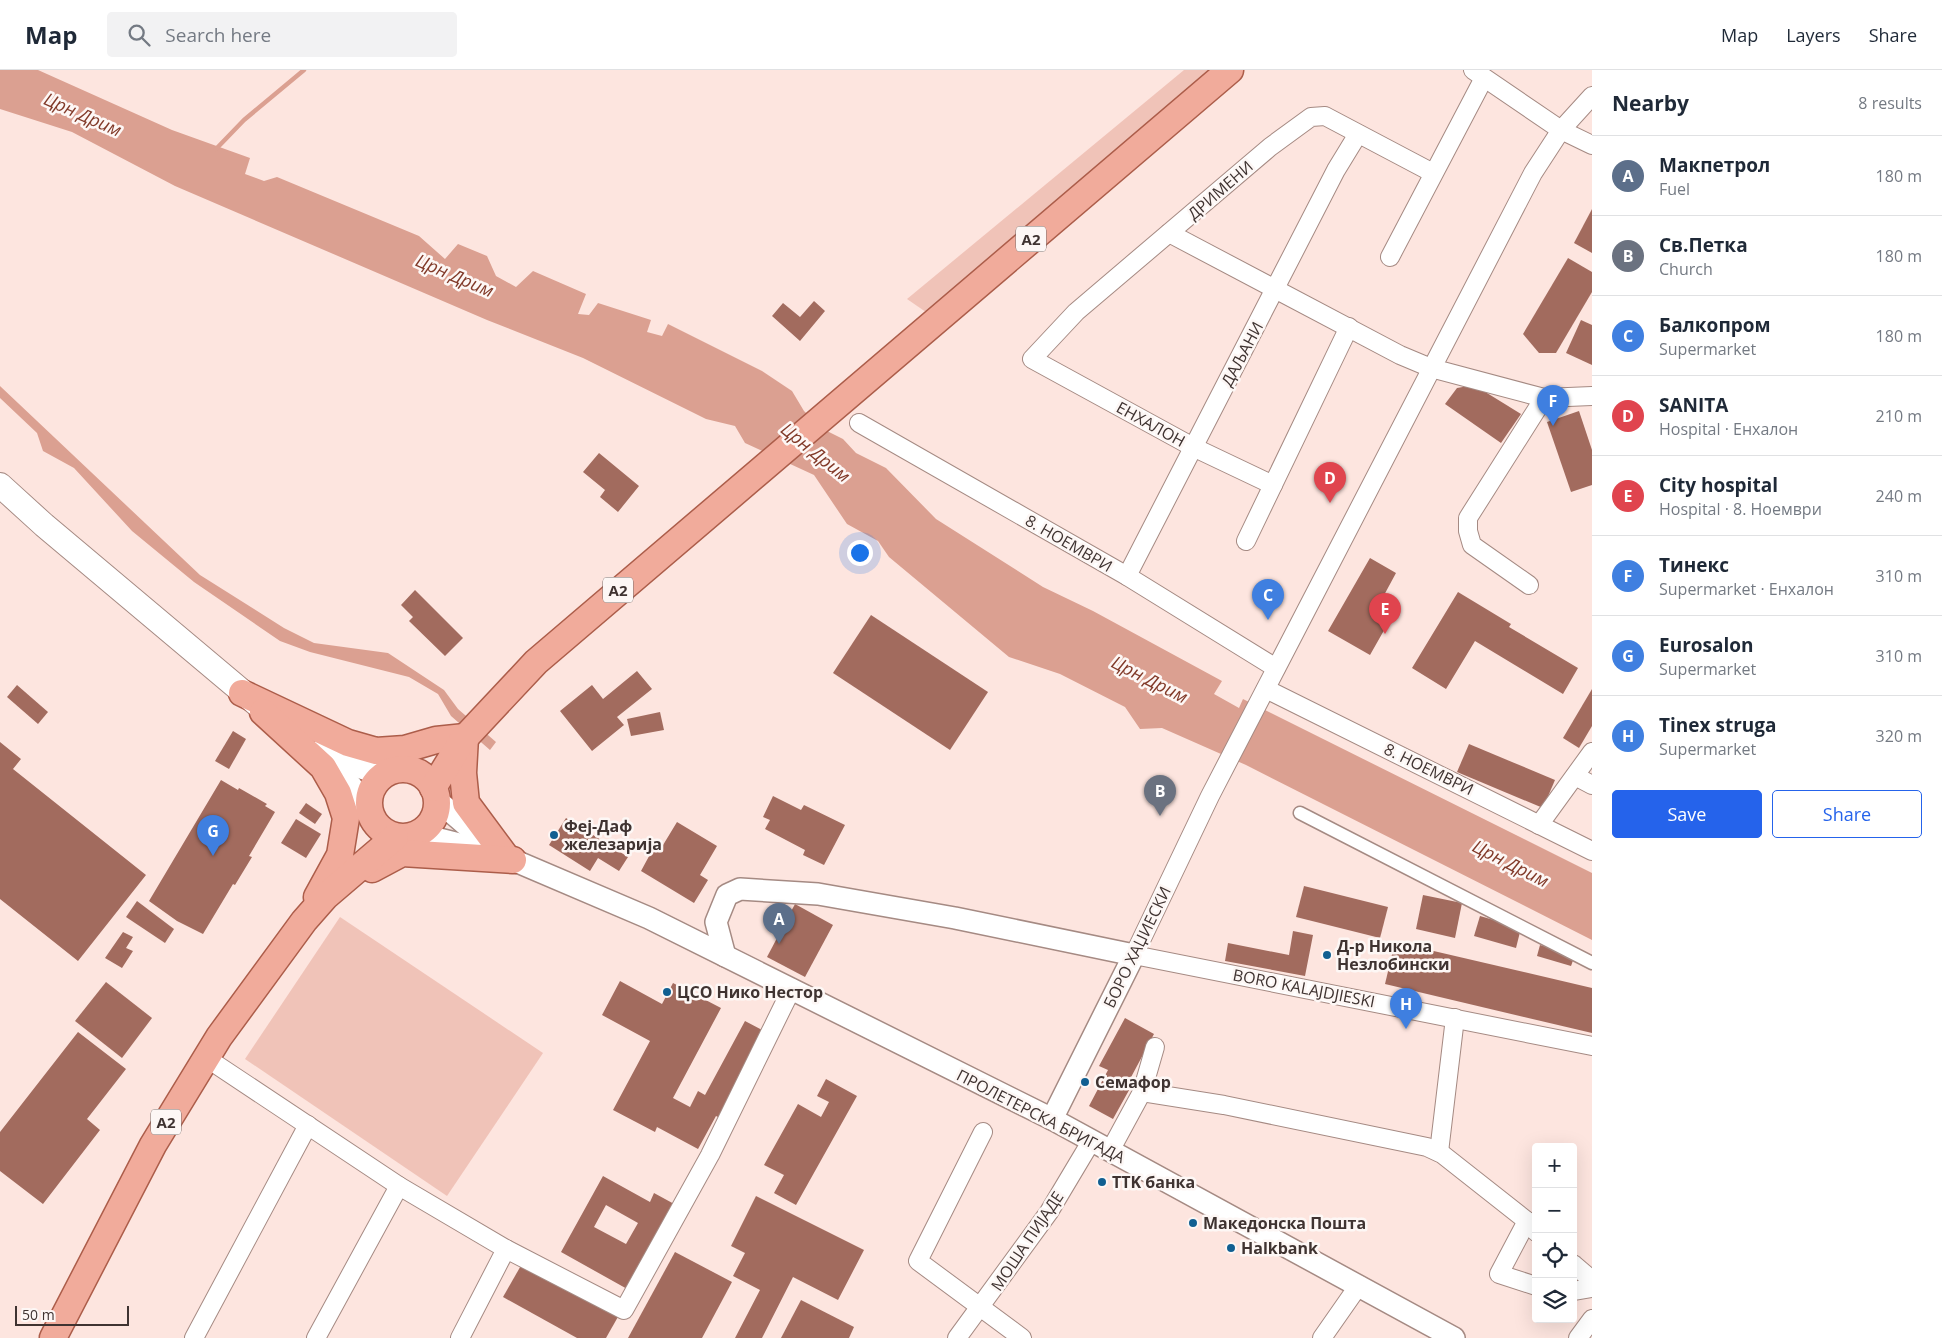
<!DOCTYPE html>
<meta charset="utf-8">
<style>
:root{--surface:#fff;--page:#f2f2f3;--text:#1f2937;--muted:#747a83;--line:#e0e1e3;--accent:#2563eb}
body{margin:0;font-family:"Open Sans",sans-serif;background:var(--page);color:var(--text)}
.controls{position:absolute;right:15px;bottom:15px;display:grid;overflow:hidden;border-radius:5px;box-shadow:0 5px 20px #0002}
.controls button{width:45px;height:45px;display:grid;place-items:center;padding:0;border:0;border-bottom:1px solid var(--line);background:var(--surface);color:var(--text);font:25px sans-serif}
.scale{position:absolute;left:15px;bottom:12px;width:114px;box-sizing:border-box;padding-left:5px;border:2px solid #3f3331;border-top:0;font-size:14px;line-height:18px;white-space:nowrap;color:#3f3331;-webkit-text-stroke:4px #fdf7f5;paint-order:stroke}
.you{position:absolute;left:859px;top:482px;width:18px;height:18px;margin:-12px;border:4px solid #fff;border-radius:50%;background:#1a73e8;box-shadow:0 0 0 8px #1a73e833}
.badge{display:grid;place-items:center;width:32px;height:32px;border-radius:50%;background:var(--accent);color:#fff;font-size:16px;font-weight:700}
.pin{position:absolute;translate:-50% -41px;filter:drop-shadow(0 1px 2px #0008)}
.pin::after{content:'';position:absolute;top:26px;width:18px;height:15px;background:inherit;clip-path:polygon(0 0,100% 0,50% 100%)}
.list{margin:0;padding:0;list-style:none}
h2{display:flex;justify-content:space-between;align-items:center;height:65px;margin:0;padding:0 20px;font-size:21px}
h2 small{font-size:16px;font-weight:400;color:var(--muted)}
.list li{display:grid;grid-template-columns:32px 1fr auto;gap:15px;align-items:center;box-sizing:border-box;height:80px;padding:0 20px;border-top:1px solid var(--line)}
.list b{display:block;font-size:19px;white-space:nowrap}
.list p{margin:0;font-size:16px;white-space:nowrap;color:var(--muted)}
.list em{font-size:16px;font-style:normal;color:var(--muted)}
.actions{display:flex;gap:10px;padding:15px 20px}
.actions a{flex:1;padding:11px 0;border:1px solid var(--accent);border-radius:5px;text-align:center;font-size:18px;color:var(--accent)}
.actions .main{background:var(--accent);color:#fff}
.icon{flex:none;width:28px;height:28px;fill:none;stroke:currentColor;stroke-width:2;stroke-linecap:round;stroke-linejoin:round}
.map{position:relative;flex:none;width:1592px;height:1268px;overflow:hidden}
header{display:flex;align-items:center;gap:30px;box-sizing:border-box;height:70px;padding:0 25px;background:var(--surface);border-bottom:1px solid var(--line)}
header strong{font-size:24px}
nav{display:flex;gap:28px;margin-inline-start:auto;font-size:18px}
.search{width:350px;height:45px;background:var(--page);display:flex;align-items:center;gap:12px;box-sizing:border-box;padding:0 18px;border-radius:5px;color:var(--muted);font-size:19px}
main{display:flex}
aside{flex:1;background:var(--surface)}
.map>svg:first-child{display:block}
.green{fill:#f0c3b8}
.water{fill:#dba091}
.lines{fill:none;stroke-linecap:round;stroke-linejoin:round}
.stream{stroke:#dba091;stroke-width:4.5}
.building{fill:#a26b5e;fill-rule:evenodd}
.pedestrian-casing{stroke:#a58a83;stroke-width:15}
.minor-casing{stroke:#a58a83;stroke-width:20}
.tertiary-casing{stroke:#a58a83;stroke-width:24}
.secondary-casing{stroke:#a58a83;stroke-width:26}
.primary-casing{stroke:#ac5d4a;stroke-width:29}
.pedestrian{stroke:#fff;stroke-width:12}
.minor{stroke:#fff;stroke-width:18}
.tertiary{stroke:#fff;stroke-width:21}
.secondary{stroke:#fff;stroke-width:24}
.primary{stroke:#f1ab9b;stroke-width:26}
.poi-dot{fill:#115f91;stroke:#fdf7f5;stroke-width:2}
.labels{text-anchor:middle;dominant-baseline:central;stroke-width:5;stroke-linejoin:round;paint-order:stroke}
.shield{fill:#fdf7f5;stroke:#786e6c;stroke-width:1}
.shield-label{font-size:15px;font-weight:bold;fill:#3f3331}
.street-label{font-size:16px;fill:#3f3331;stroke:#fdf7f5}
.poi-label{font-size:16px;font-weight:bold;fill:#3f3331;stroke:#fdf7f5;text-anchor:start}
.water-label{font-size:18px;font-style:italic;fill:#823a29;stroke:#fdf7f5}
</style>
<header>
<strong>Map</strong>
<div class="search"><svg class="icon" aria-label="search" viewBox="0 0 24 24"><circle cx="10" cy="10" r="6"/><path d="M15 15l6 6"/></svg>Search here</div>
<nav><a>Map</a><a>Layers</a><a>Share</a></nav>
</header>
<main>
<div class="map">
<svg width="1592" height="1268" viewBox="0 0 1592 1268">
<rect width="100%" height="100%" fill="#fde5df"/>
<g class="green">
<polygon points="1184,0 1230,0 936,249 907,229"/>
<polygon points="340,847 543,983 447,1126 245,989"/>
</g>
<g class="water">
<polygon points="0,0 38,0 172,60 250,88 245,104 264,111 277,107 419,166 445,189 458,174 487,186 496,206 516,217 533,201 586,224 578,244 589,245 598,233 651,250 647,262 662,266 668,254 762,301 792,321 804,341 823,359 843,369 856,383 886,398 936,449 1043,517 1093,541 1222,611 1214,624 1239,638 1243,629 1592,803 1592,870 1246,695 1162,658 1140,659 1125,637 1060,604 1009,587 889,487 878,471 847,454 814,405 745,373 735,356 706,349 583,288 487,250 175,116 72,62 0,39"/>
<polygon points="0,316 200,505 284,558 314,573 388,583 444,620 458,639 496,672 490,680 451,646 438,624 409,607 310,582 280,571 194,512 132,461 74,398 43,381 37,363 0,328"/>
</g>
<g class="lines">
<polyline class="stream" points="216,79 244,50 304,0"/>
</g>
<g class="building">
<polygon points="1592,139 1592,183 1574,173"/>
<polygon points="1568,188 1592,202 1592,222 1556,283 1539,283 1523,264"/>
<polygon points="814,231 825,241 800,271 772,246 783,233 800,247"/>
<polygon points="1581,250 1592,255 1592,295 1566,283"/>
<polygon points="1474,315 1521,344 1501,373 1445,334 1457,318"/>
<polygon points="1579,341 1592,380 1592,415 1571,422 1547,352"/>
<polygon points="599,383 639,416 618,442 600,427 605,420 583,402"/>
<polygon points="1370,488 1396,503 1376,540 1391,548 1370,585 1328,561"/>
<polygon points="415,520 463,568 445,586 409,551 413,547 401,535"/>
<polygon points="1458,522 1511,554 1509,557 1578,598 1563,624 1475,571 1446,619 1412,598"/>
<polygon points="871,545 988,622 950,680 833,603"/>
<polygon points="637,601 652,619 617,647 624,655 592,681 560,641 592,615 603,629"/>
<polygon points="17,615 48,642 38,654 7,627"/>
<polygon points="1592,619 1592,656 1579,678 1563,668"/>
<polygon points="660,642 664,660 631,666 627,649"/>
<polygon points="233,661 246,669 229,699 215,691"/>
<polygon points="0,672 21,689 13,699 146,805 78,891 0,829"/>
<polygon points="1469,674 1555,710 1543,738 1457,702"/>
<polygon points="221,710 238,720 239,718 267,734 265,736 275,742 249,786 252,787 235,815 233,814 203,864 177,851 149,831"/>
<polygon points="773,726 801,740 804,735 845,755 824,795 803,785 805,780 765,759 770,750 763,747"/>
<polygon points="306,733 322,744 315,754 299,743"/>
<polygon points="566,748 628,787 619,801 598,788 590,801 549,775"/>
<polygon points="296,749 321,764 306,788 281,773"/>
<polygon points="677,752 717,776 700,805 708,810 694,833 641,801 654,777 660,780"/>
<polygon points="1304,816 1388,837 1380,868 1296,847"/>
<polygon points="1423,825 1462,833 1455,868 1416,859"/>
<polygon points="137,831 174,859 165,873 126,847"/>
<polygon points="795,834 833,855 805,907 767,887"/>
<polygon points="1480,846 1521,858 1516,878 1474,866"/>
<polygon points="1293,861 1313,865 1305,906 1225,891 1228,873 1289,885"/>
<polygon points="123,862 133,867 126,878 133,881 122,898 105,888"/>
<polygon points="1395,872 1592,918 1592,963 1385,914"/>
<polygon points="1540,875 1575,885 1571,896 1537,886"/>
<polygon points="620,911 662,934 673,913 721,938 673,1028 690,1037 698,1021 705,1025 745,951 766,962 720,1048 716,1046 698,1079 657,1057 655,1062 613,1040 650,971 602,945"/>
<polygon points="106,912 152,948 122,988 75,951"/>
<polygon points="1125,948 1154,964 1129,1011 1133,1013 1113,1049 1089,1036 1108,1000 1099,996"/>
<polygon points="78,962 126,999 87,1049 100,1060 43,1134 0,1101 0,1062"/>
<polygon points="826,1009 857,1026 796,1135 774,1123 784,1105 764,1095 798,1034 821,1047 829,1032 817,1026"/>
<path d="M 603,1106 L 650,1132 L 654,1123 L 676,1135 L 629,1220 L 561,1182 ZM 606,1135 L 638,1153 L 626,1174 L 594,1157 Z"/>
<polygon points="756,1126 864,1180 838,1230 793,1207 762,1268 735,1268 760,1220 733,1206 745,1183 731,1176"/>
<polygon points="675,1182 732,1212 702,1268 628,1268"/>
<polygon points="523,1192 619,1245 606,1268 577,1268 503,1227"/>
<polygon points="801,1230 854,1257 849,1268 781,1268"/>
</g>
<g class="lines">
<g class="pedestrian-casing">
<polyline id="pedestrian" points="1300,743 1592,893"/>
</g>
<g class="minor-casing">
<g id="minor">
<polyline points="1473,0 1561,60 1592,75"/>
<polyline points="1592,26 1561,60 1533,103 1210,726 1134,885 1592,976"/>
<polyline points="1169,163 1400,285 1431,298 1544,328 1592,326"/>
<polyline points="1390,187 1484,8"/>
<polyline points="859,353 1127,506 1276,598"/>
<polyline points="1273,415 1193,377 1032,289 1076,242 1270,77 1311,47 1325,46 1433,103"/>
<polyline points="1246,471 1349,257"/>
<polyline points="1127,506 1336,100 1358,64"/>
<polyline points="1529,515 1472,475 1468,461 1468,448 1544,328"/>
<polyline points="1266,619 1592,781"/>
<polyline points="1575,706 1592,715"/>
<polyline points="1539,755 1592,682"/>
<polyline points="205,987 399,1116 506,1179 624,1240 710,1085 792,918"/>
<polyline points="1142,1022 1224,1035 1427,1077 1442,1084 1527,1151 1536,1162"/>
<polyline points="983,1062 918,1191 1022,1268"/>
<polyline points="1110,1081 1142,1022 1155,977"/>
<polyline points="1439,1082 1455,948"/>
<polyline points="1527,1151 1499,1204 1536,1216"/>
<polyline points="1573,1194 1592,1210"/>
<polyline points="1573,1221 1592,1218"/>
<polyline points="194,1268 308,1055"/>
<polyline points="316,1268 399,1116"/>
<polyline points="460,1268 506,1179"/>
<polyline points="957,1268 1049,1142 1092,1070"/>
<polyline points="1322,1268 1359,1215"/>
<polyline points="1578,1268 1592,1249"/>
</g>
</g>
<g class="tertiary-casing">
<g id="tertiary">
<polyline points="437,730 488,774"/>
<polyline points="419,764 499,784 649,848 1052,1049 1454,1268"/>
<polyline points="725,886 716,852 727,825 740,819 818,824 955,848 1134,885 1052,1049"/>
</g>
</g>
<g class="secondary-casing">
<g id="secondary">
<polyline points="0,415 44,455 257,634"/>
<polyline points="322,681 384,705"/>
<polyline points="327,688 368,739"/>
</g>
</g>
<g class="primary-casing">
<g id="primary">
<polyline points="242,623 348,673 376,681 405,679 436,670 465,667 463,703 466,733 506,787"/>
<polyline points="263,642 323,697 338,723 346,748 340,785 317,827"/>
<circle cx="403" cy="733" r="34"/>
<polyline points="433,718 462,671 536,592 1230,0"/>
<polyline points="372,799 402,783 513,790"/>
<polyline points="53,1268 153,1075 219,967 304,851 326,826 395,767"/>
</g>
</g>
<use href="#pedestrian" class="pedestrian"/>
<use href="#minor" class="minor"/>
<use href="#tertiary" class="tertiary"/>
<use href="#secondary" class="secondary"/>
<use href="#primary" class="primary"/>
</g>
<g class="poi-dot">
<circle cx="554" cy="765" r="5"/>
<circle cx="1327" cy="885" r="5"/>
<circle cx="667" cy="922" r="5"/>
<circle cx="1085" cy="1012" r="5"/>
<circle cx="1102" cy="1112" r="5"/>
<circle cx="1193" cy="1153" r="5"/>
<circle cx="1231" cy="1178" r="5"/>
</g>
<g class="labels">
<g class="shield">
<rect x="1016" y="156.5" width="30" height="25" rx="4"/>
<rect x="603" y="507.5" width="30" height="25" rx="4"/>
<rect x="151" y="1039.5" width="30" height="25" rx="4"/>
</g>
<g class="shield-label">
<text x="1031" y="169">A2</text>
<text x="618" y="520">A2</text>
<text x="166" y="1052">A2</text>
</g>
<g class="street-label">
<text transform="translate(1220 120) rotate(-41)">ДРИМЕНИ</text>
<text transform="translate(1242 284) rotate(-62)">ДАЉАНИ</text>
<text transform="translate(1151 354) rotate(29)">ЕНХАЛОН</text>
<text transform="translate(1069 473) rotate(30)">8. НОЕМВРИ</text>
<text transform="translate(1429 699) rotate(26)">8. НОЕМВРИ</text>
<text transform="translate(1137 877) rotate(-64)">БОРО ХАЏИЕСКИ</text>
<text transform="translate(1304 918) rotate(11)">BORO KALAJDJIESKI</text>
<text transform="translate(1041 1046) rotate(27)">ПРОЛЕТЕРСКА БРИГАДА</text>
<text transform="translate(1027 1171) rotate(-56)">МОША ПИЈАДЕ</text>
</g>
<g class="poi-label">
<text x="564" y="756">Феј-Даф<tspan x="564" dy="18">железарија</tspan></text>
<text x="1337" y="876">Д-р Никола<tspan x="1337" dy="18">Незлобински</tspan></text>
<text x="677" y="922">ЦСО Нико Нестор</text>
<text x="1095" y="1012">Семафор</text>
<text x="1112" y="1112">TTK банка</text>
<text x="1203" y="1153">Македонска Пошта</text>
<text x="1241" y="1178">Halkbank</text>
</g>
<g class="water-label">
<text transform="translate(83 44) rotate(24)">Црн Дрим</text>
<text transform="translate(455 205) rotate(23)">Црн Дрим</text>
<text transform="translate(816 382) rotate(39)">Црн Дрим</text>
<text transform="translate(1150 609) rotate(27)">Црн Дрим</text>
<text transform="translate(1511 793) rotate(27)">Црн Дрим</text>
</g>
</g>
</svg>
<div class="controls">
<button>+</button>
<button>−</button>
<button><svg class="icon" aria-label="locate" viewBox="0 0 24 24"><circle cx="12" cy="12" r="6"/><path d="M12 2v4M12 18v4M2 12h4M18 12h4"/></svg></button>
<button><svg class="icon" aria-label="layers" viewBox="0 0 24 24"><path d="M12 4l9 5-9 5-9-5zM3 14l9 5 9-5"/></svg></button>
</div>
<div class="scale">50 m</div>
<div class="you"></div>
<div class="pin badge" style="left:779px;top:874px;background:#5c6f8a">A</div>
<div class="pin badge" style="left:1160px;top:746px;background:#6b7280">B</div>
<div class="pin badge" style="left:1268px;top:550px;background:#3f7fe0">C</div>
<div class="pin badge" style="left:1330px;top:433px;background:#e0444e">D</div>
<div class="pin badge" style="left:1385px;top:564px;background:#e0444e">E</div>
<div class="pin badge" style="left:1553px;top:356px;background:#3f7fe0">F</div>
<div class="pin badge" style="left:213px;top:786px;background:#3f7fe0">G</div>
<div class="pin badge" style="left:1406px;top:959px;background:#3f7fe0">H</div>
</div>
<aside>
<h2>Nearby<small>8 results</small></h2>
<ul class="list">
<li><span class="badge" style="background:#5c6f8a">A</span><div><b>Макпетрол</b><p>Fuel</p></div><em>180 m</em></li>
<li><span class="badge" style="background:#6b7280">B</span><div><b>Св.Петка</b><p>Church</p></div><em>180 m</em></li>
<li><span class="badge" style="background:#3f7fe0">C</span><div><b>Балкопром</b><p>Supermarket</p></div><em>180 m</em></li>
<li><span class="badge" style="background:#e0444e">D</span><div><b>SANITA</b><p>Hospital · Енхалон</p></div><em>210 m</em></li>
<li><span class="badge" style="background:#e0444e">E</span><div><b>City hospital</b><p>Hospital · 8. Ноември</p></div><em>240 m</em></li>
<li><span class="badge" style="background:#3f7fe0">F</span><div><b>Тинекс</b><p>Supermarket · Енхалон</p></div><em>310 m</em></li>
<li><span class="badge" style="background:#3f7fe0">G</span><div><b>Eurosalon</b><p>Supermarket</p></div><em>310 m</em></li>
<li><span class="badge" style="background:#3f7fe0">H</span><div><b>Tinex struga</b><p>Supermarket</p></div><em>320 m</em></li>
</ul>
<div class="actions"><a class="main">Save</a><a>Share</a></div>
</aside>
</main>
